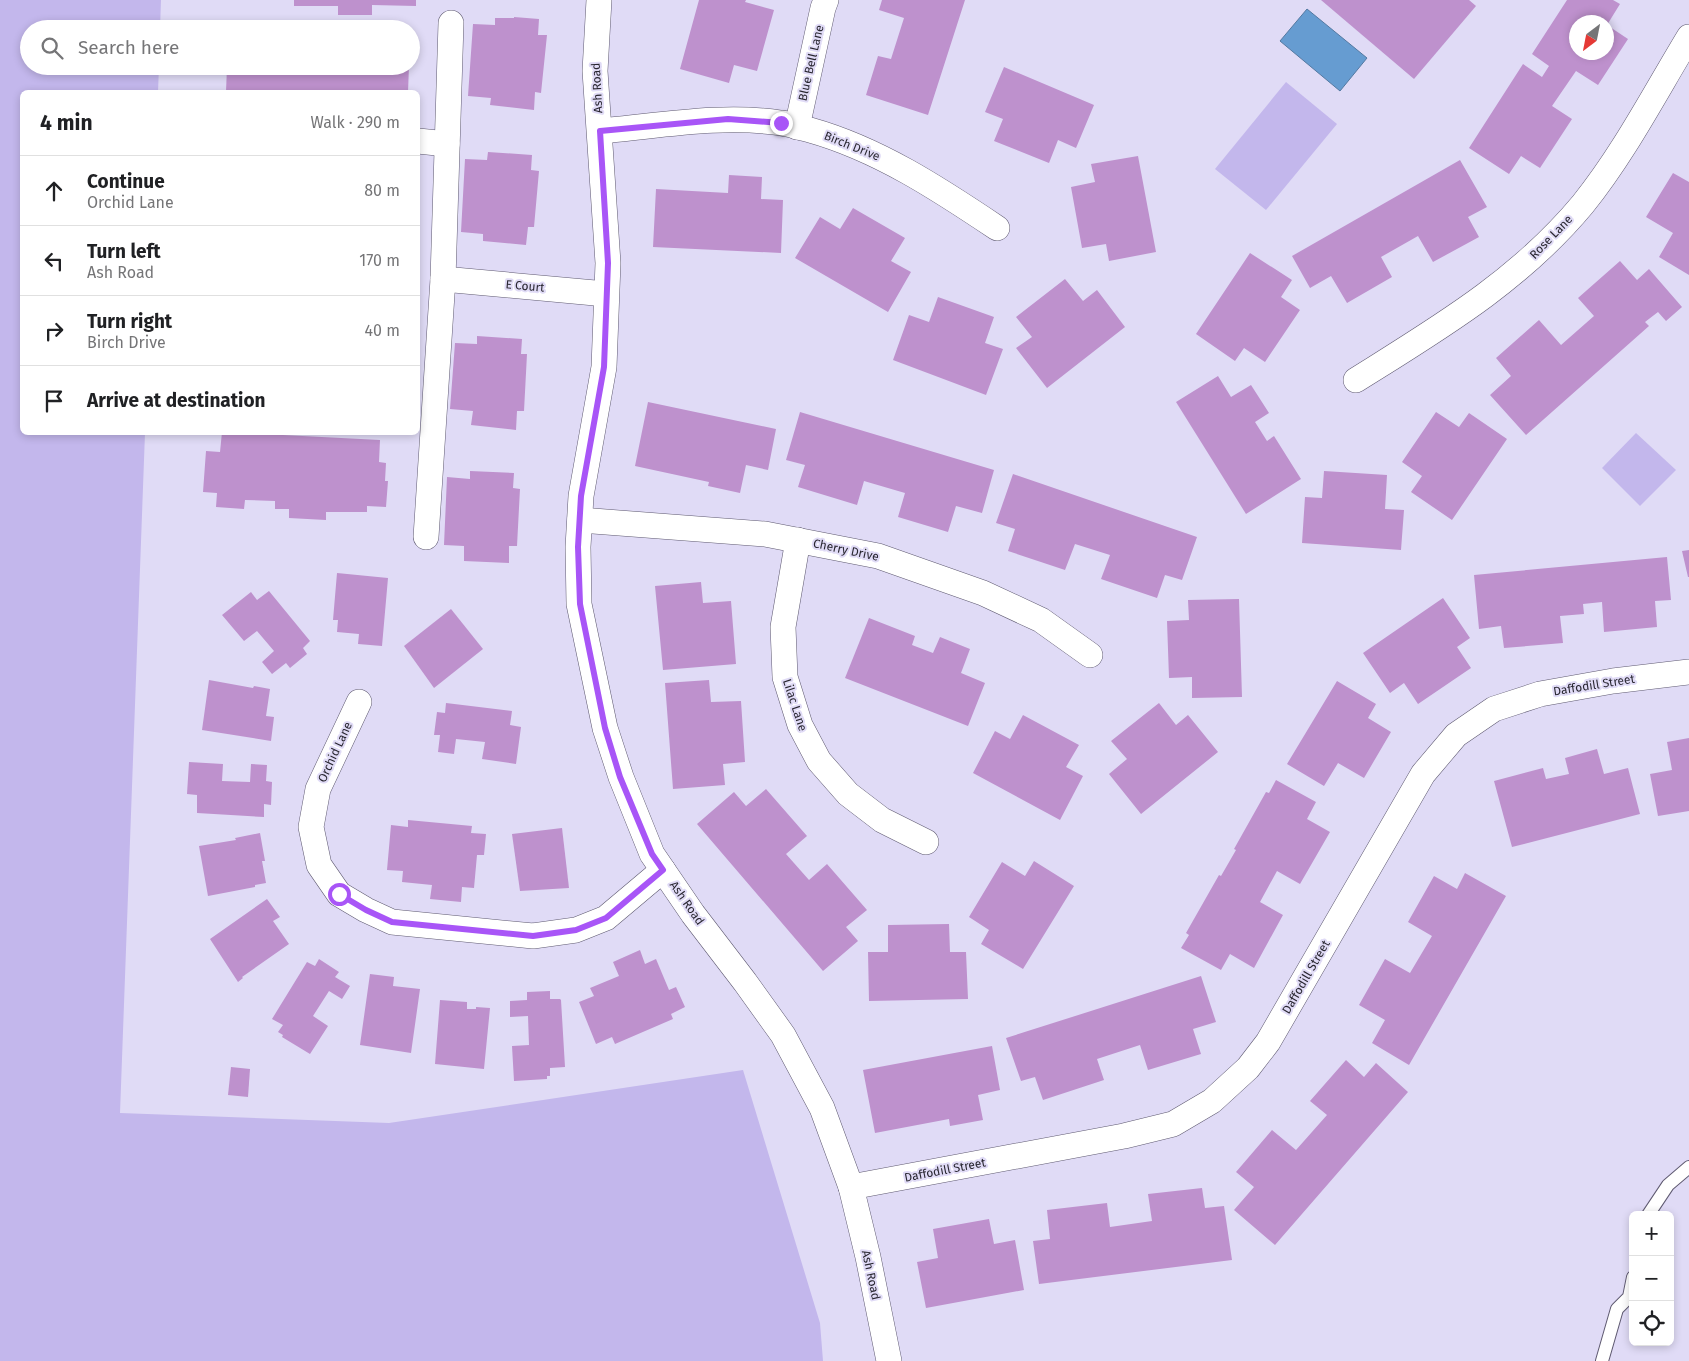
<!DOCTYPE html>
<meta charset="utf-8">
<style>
:root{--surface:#fff;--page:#f2f2f2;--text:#202124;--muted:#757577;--line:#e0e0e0}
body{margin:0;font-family:"Fira Sans",sans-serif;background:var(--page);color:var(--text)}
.controls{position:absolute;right:15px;bottom:15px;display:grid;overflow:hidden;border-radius:8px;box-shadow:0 2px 8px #0003}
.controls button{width:45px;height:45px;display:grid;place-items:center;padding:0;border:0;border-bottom:1px solid var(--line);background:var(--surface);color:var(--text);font:25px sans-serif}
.compass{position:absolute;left:1569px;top:15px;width:45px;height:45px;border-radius:50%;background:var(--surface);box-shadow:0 2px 8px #0003;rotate:212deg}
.stop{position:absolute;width:15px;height:15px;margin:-11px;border:4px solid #a855f7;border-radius:50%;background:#fff}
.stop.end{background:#a855f7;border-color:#fff;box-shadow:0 1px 5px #0008}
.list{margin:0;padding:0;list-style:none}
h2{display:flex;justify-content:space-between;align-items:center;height:65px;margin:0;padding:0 20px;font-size:21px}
h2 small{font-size:16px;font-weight:400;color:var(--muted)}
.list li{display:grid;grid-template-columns:32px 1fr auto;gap:15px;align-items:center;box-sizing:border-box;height:70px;padding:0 20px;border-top:1px solid var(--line)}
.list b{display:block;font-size:19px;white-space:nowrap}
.list p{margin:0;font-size:16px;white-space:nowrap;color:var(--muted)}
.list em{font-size:16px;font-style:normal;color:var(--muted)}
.icon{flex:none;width:28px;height:28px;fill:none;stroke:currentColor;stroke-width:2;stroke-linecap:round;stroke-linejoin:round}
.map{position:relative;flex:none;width:1689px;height:1361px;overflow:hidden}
.search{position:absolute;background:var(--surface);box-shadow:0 2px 8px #0003;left:20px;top:20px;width:400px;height:55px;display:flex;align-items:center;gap:12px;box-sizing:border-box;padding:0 18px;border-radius:28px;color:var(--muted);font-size:19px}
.panel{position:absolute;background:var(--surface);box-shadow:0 2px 8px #0003;left:20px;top:90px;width:400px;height:345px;border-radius:8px}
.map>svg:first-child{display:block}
.green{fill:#c3b7ec}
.water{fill:#669cd1;stroke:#5479a1}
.building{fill:#be91cd;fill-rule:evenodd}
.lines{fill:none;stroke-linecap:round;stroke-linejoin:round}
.lane-casing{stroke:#5f5a71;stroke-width:14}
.street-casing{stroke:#5f5a71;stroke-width:26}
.lane{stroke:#fff;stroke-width:12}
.street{stroke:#fff;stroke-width:25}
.route{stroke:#a855f7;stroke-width:6}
.labels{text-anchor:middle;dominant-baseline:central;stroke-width:4;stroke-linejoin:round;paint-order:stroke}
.street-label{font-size:12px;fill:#292731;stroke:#e0dbf6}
</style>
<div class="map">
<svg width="1689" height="1361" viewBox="0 0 1689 1361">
<rect width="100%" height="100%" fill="#e0dbf6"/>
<g class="green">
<polygon points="0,0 161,0 160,29 29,29 29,66 159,66 158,92 22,92 22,432 145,433 120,1113 389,1123 743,1070 820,1323 823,1361 0,1361"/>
<polygon points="1286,82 1337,124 1266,210 1215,169"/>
<polygon points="1636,433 1676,470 1640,506 1602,468"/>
</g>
<polygon class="water" points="1307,9 1367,58 1340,91 1280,41"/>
<g class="building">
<polygon points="294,0 416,0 416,6 372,5 372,15 338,15 338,6 294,6"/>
<polygon points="699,0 746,0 745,2 774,10 757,71 734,65 729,83 680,69"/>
<polygon points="882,0 965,0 928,115 866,95 878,56 891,59 904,18 879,10"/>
<polygon points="1321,0 1469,0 1476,6 1414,79"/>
<path d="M 1567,0 L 1613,0 L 1620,4 L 1607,25 L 1628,39 L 1598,85 L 1576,71 L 1552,106 L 1572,119 L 1540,168 L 1521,156 L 1509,174 L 1469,148 L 1523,64 L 1542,77 L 1549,66 L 1532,54 ZM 1576,22 L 1606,22 L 1606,52 L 1576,52 Z"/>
<polygon points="514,17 539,19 538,35 547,35 541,93 535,92 534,110 490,105 491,98 468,96 473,24 495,25 495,18 514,18"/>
<polygon points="227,66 409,66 408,92 226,92"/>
<polygon points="1004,67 1094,105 1076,148 1058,140 1049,163 994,141 1003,119 985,112"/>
<polygon points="488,152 532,155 531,170 539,171 534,227 528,227 526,245 483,241 483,234 461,232 465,159 487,160"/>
<polygon points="1138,156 1156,252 1109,261 1106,244 1082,248 1071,187 1095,182 1091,164"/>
<polygon points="1460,160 1487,207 1468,217 1479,237 1433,262 1418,236 1381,257 1392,277 1347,303 1331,276 1310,288 1292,256"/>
<polygon points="1673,173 1689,182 1689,275 1659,257 1673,233 1646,217"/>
<polygon points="729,175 762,177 761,199 783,200 781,253 653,247 656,189 728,193"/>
<polygon points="853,208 905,238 891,261 911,272 888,312 795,258 820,217 840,229"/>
<polygon points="1250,253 1292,280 1281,297 1300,310 1265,362 1244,348 1235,361 1196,334"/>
<polygon points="1620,261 1637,280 1649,269 1682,307 1666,321 1658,312 1645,322 1649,326 1526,435 1490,395 1511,376 1496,358 1539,320 1561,345 1594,316 1578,298"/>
<polygon points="1065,279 1083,301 1097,290 1125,327 1047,388 1016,348 1032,337 1016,317"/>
<polygon points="938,297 994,317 985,343 1003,349 986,395 893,360 909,315 929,322"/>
<polygon points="477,336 522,339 521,354 527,354 524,411 517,411 516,430 471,425 473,411 450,409 455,343 477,344"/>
<polygon points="1218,376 1231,397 1251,385 1269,413 1255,422 1267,441 1274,436 1301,479 1246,514 1176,402"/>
<polygon points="648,402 776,429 768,470 746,465 740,493 708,486 709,482 635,466"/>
<polygon points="800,412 994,470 982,513 956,506 948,532 898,517 905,493 864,481 857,505 798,487 805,465 786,460"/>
<polygon points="1436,412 1459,427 1469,413 1507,439 1452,520 1411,492 1422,476 1402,462"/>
<polygon points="222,432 380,440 379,462 386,463 385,481 388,481 386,507 367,506 367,512 326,512 326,520 289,518 289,509 275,509 275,501 245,500 244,509 216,507 217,493 203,492 206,451 220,452"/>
<polygon points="470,471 514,473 513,488 520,489 517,546 509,546 509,563 464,561 464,546 444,545 447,477 470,479"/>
<polygon points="1324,471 1387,475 1385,509 1404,510 1401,550 1302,543 1305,497 1322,498"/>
<polygon points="1013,474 1197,537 1182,580 1165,575 1157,598 1101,579 1110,555 1075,544 1065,570 1008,551 1015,529 996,523"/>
<polygon points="1689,550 1689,577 1688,577 1682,551"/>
<polygon points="1667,557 1671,600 1655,601 1657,627 1604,632 1602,602 1583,604 1584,614 1560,616 1563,643 1504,648 1501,626 1479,629 1474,575"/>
<polygon points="337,573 388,578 382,646 358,644 359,634 337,632 338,620 333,620"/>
<polygon points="701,582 703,603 731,601 736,664 663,670 655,586"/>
<polygon points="269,591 310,641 303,648 307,654 290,668 286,663 272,674 262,662 274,651 257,631 244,641 222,615 251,592 257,600"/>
<polygon points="1443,598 1470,638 1457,647 1471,668 1418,704 1404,683 1390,693 1363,653"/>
<polygon points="1239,599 1242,697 1192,698 1192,677 1169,678 1167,621 1189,620 1188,600"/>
<polygon points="451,609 483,649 434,688 404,646"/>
<polygon points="869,618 915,636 912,645 933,653 940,637 970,649 961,673 985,683 968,726 845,678"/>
<polygon points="209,680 253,688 254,686 270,689 266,716 274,717 271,741 202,730"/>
<polygon points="709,680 711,702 741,701 745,762 723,764 725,785 673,789 665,683"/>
<polygon points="1337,681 1376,704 1368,718 1391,732 1364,778 1338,763 1324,786 1287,764"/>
<polygon points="446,703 512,711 510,725 521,727 516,764 482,759 485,742 456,739 454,754 438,752 440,735 434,735 437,712 445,713"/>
<polygon points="1159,703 1176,725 1188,715 1218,752 1141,814 1109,774 1127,759 1111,741"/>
<polygon points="1023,715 1079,745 1066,767 1083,776 1060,820 973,773 995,731 1010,739"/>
<polygon points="1689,738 1689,811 1658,816 1650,774 1672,770 1667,742"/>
<polygon points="1597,749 1604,774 1628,768 1640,814 1512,847 1494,781 1543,768 1546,779 1569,774 1565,758"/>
<polygon points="189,762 223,764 222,781 250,782 251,764 267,765 266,781 272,782 271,805 264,804 264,817 197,813 197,795 187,794"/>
<polygon points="1276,780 1316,802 1307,819 1330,832 1300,884 1277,871 1260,902 1283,915 1254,968 1230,954 1221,970 1181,948 1189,935 1186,933 1219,875 1221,876 1236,850 1234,849 1266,792 1269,793"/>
<polygon points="766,789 807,836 786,854 809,880 827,864 867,910 846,927 858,941 823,971 697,824 734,792 746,806"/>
<polygon points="408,820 472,826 471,833 486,834 484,855 477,855 474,888 462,887 461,902 430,899 432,885 402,882 403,871 387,870 391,825 408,827"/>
<polygon points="562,828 569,888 520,891 512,834"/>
<polygon points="260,833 265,861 262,861 266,883 255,885 255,887 208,896 199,846 236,840 235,838"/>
<polygon points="1034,861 1074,886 1023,969 981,944 989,930 969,917 1002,862 1025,876"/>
<polygon points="1465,873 1506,896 1409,1065 1372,1043 1385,1020 1359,1005 1385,959 1410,973 1432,936 1408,922 1434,876 1457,889"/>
<polygon points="267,899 280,917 273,921 289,944 242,977 243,978 238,982 210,939"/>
<polygon points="949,924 950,952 966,952 968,999 869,1001 868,952 888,952 888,925"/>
<polygon points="640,950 645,964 656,959 669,990 676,987 685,1007 671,1014 673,1019 615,1044 612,1037 596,1044 579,1002 594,996 590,988 619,976 613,962"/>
<polygon points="319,959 339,972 335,977 350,986 342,999 329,991 313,1016 328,1026 310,1054 282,1037 283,1035 278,1032 283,1025 272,1019 307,962 315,966"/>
<polygon points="370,974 394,977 393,986 420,989 411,1053 360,1045"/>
<polygon points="1201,976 1216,1022 1193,1029 1201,1054 1148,1070 1140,1045 1097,1059 1104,1080 1043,1100 1035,1077 1021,1081 1006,1038"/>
<polygon points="550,991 550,999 560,999 561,1000 565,1067 550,1068 550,1076 547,1076 547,1079 514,1081 512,1046 529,1045 528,1016 510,1017 510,1001 527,1000 527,992"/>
<polygon points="440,1000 467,1002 467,1009 476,1009 476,1007 490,1008 484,1069 435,1064"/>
<polygon points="992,1046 1000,1090 978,1095 983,1120 950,1126 949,1119 875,1133 863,1070"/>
<polygon points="1346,1060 1364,1077 1376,1063 1408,1092 1275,1245 1234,1210 1254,1187 1236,1172 1272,1130 1296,1150 1327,1115 1310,1101"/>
<polygon points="231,1067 250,1069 248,1097 228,1095"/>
<polygon points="1202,1188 1205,1208 1224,1206 1232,1260 1039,1284 1033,1241 1050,1239 1047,1210 1107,1203 1110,1227 1152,1221 1148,1194"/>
<polygon points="989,1219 994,1244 1015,1240 1024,1290 926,1308 917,1262 938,1258 933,1229"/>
</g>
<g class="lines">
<g class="lane-casing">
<g id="lane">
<polyline points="1648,1215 1668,1185 1689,1167"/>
<polyline points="1602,1361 1617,1309 1629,1297 1633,1277"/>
</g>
</g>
<g class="street-casing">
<g id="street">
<polyline points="599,0 595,71 608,263 604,367 581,496 578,547 579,604 605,728 621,777 652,854 693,914 745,982 783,1035 822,1108 851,1187 868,1257 889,1361"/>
<polyline points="797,127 823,8 826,0"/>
<path d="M 600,131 C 659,126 721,114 781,123 C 791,124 800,128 810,130 C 878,149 939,189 997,228"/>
<polyline points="418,141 447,144"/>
<polyline points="443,279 606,294"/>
<path d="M 1356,380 C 1439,328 1519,281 1583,204 C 1624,153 1655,93 1689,37"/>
<polyline points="580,520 765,534 878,556 983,593 1041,620 1090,655"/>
<polyline points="426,537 443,279 451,23"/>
<polyline points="798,540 783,627 785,677 800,725 819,761 848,794 882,820 926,842"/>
<polyline points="359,702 318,789 311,827 319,865 339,894 366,910 392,922 533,936 576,930 606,918 663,870"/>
<polyline points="851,1187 1124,1136 1173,1124 1212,1101 1248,1068 1268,1042 1423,774 1456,735 1494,709 1540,694 1613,681 1689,672"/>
</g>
</g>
<use href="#lane" class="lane"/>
<use href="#street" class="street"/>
</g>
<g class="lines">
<polyline class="route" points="339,894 366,910 392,922 533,936 576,930 606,918 663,870 652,854 620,777 605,728 580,604 578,547 581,496 604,367 608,263 600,131 728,119 781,123"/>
</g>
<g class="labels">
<g class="street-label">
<text transform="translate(811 63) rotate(-77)">Blue Bell Lane</text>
<text transform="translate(597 88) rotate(-93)">Ash Road</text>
<text transform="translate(852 146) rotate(22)">Birch Drive</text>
<text transform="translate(1551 237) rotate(-46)">Rose Lane</text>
<text transform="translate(525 286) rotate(5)">E Court</text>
<text transform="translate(846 550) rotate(12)">Cherry Drive</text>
<text transform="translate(1594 685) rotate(-9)">Daffodill Street</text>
<text transform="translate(795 705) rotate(72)">Lilac Lane</text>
<text transform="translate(335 752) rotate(-65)">Orchid Lane</text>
<text transform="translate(687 903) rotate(55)">Ash Road</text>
<text transform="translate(1306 977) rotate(-60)">Daffodill Street</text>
<text transform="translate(945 1170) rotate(-11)">Daffodill Street</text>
<text transform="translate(871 1275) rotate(78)">Ash Road</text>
</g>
</g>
</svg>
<div class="controls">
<button>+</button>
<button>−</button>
<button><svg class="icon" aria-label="locate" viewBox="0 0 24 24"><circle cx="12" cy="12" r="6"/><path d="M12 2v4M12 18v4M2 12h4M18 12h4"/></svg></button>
</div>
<svg class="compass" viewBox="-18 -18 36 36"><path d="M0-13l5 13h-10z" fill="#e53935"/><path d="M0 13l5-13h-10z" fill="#757577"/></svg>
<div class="stop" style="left:339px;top:894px"></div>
<div class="stop end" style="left:781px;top:123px"></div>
<div class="search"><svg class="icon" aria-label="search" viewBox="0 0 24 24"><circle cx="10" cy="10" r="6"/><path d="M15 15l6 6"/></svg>Search here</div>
<section class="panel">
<h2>4 min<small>Walk · 290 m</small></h2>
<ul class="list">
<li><svg class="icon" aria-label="ahead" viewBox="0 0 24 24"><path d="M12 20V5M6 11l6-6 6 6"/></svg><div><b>Continue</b><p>Orchid Lane</p></div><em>80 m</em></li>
<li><svg class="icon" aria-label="left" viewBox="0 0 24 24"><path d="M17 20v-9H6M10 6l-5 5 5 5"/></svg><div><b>Turn left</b><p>Ash Road</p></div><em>170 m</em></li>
<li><svg class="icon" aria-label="right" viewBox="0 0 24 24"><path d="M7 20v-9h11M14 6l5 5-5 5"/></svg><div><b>Turn right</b><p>Birch Drive</p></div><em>40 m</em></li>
<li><svg class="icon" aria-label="arrive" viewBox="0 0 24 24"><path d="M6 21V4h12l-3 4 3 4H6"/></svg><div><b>Arrive at destination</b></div></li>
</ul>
</section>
</div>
